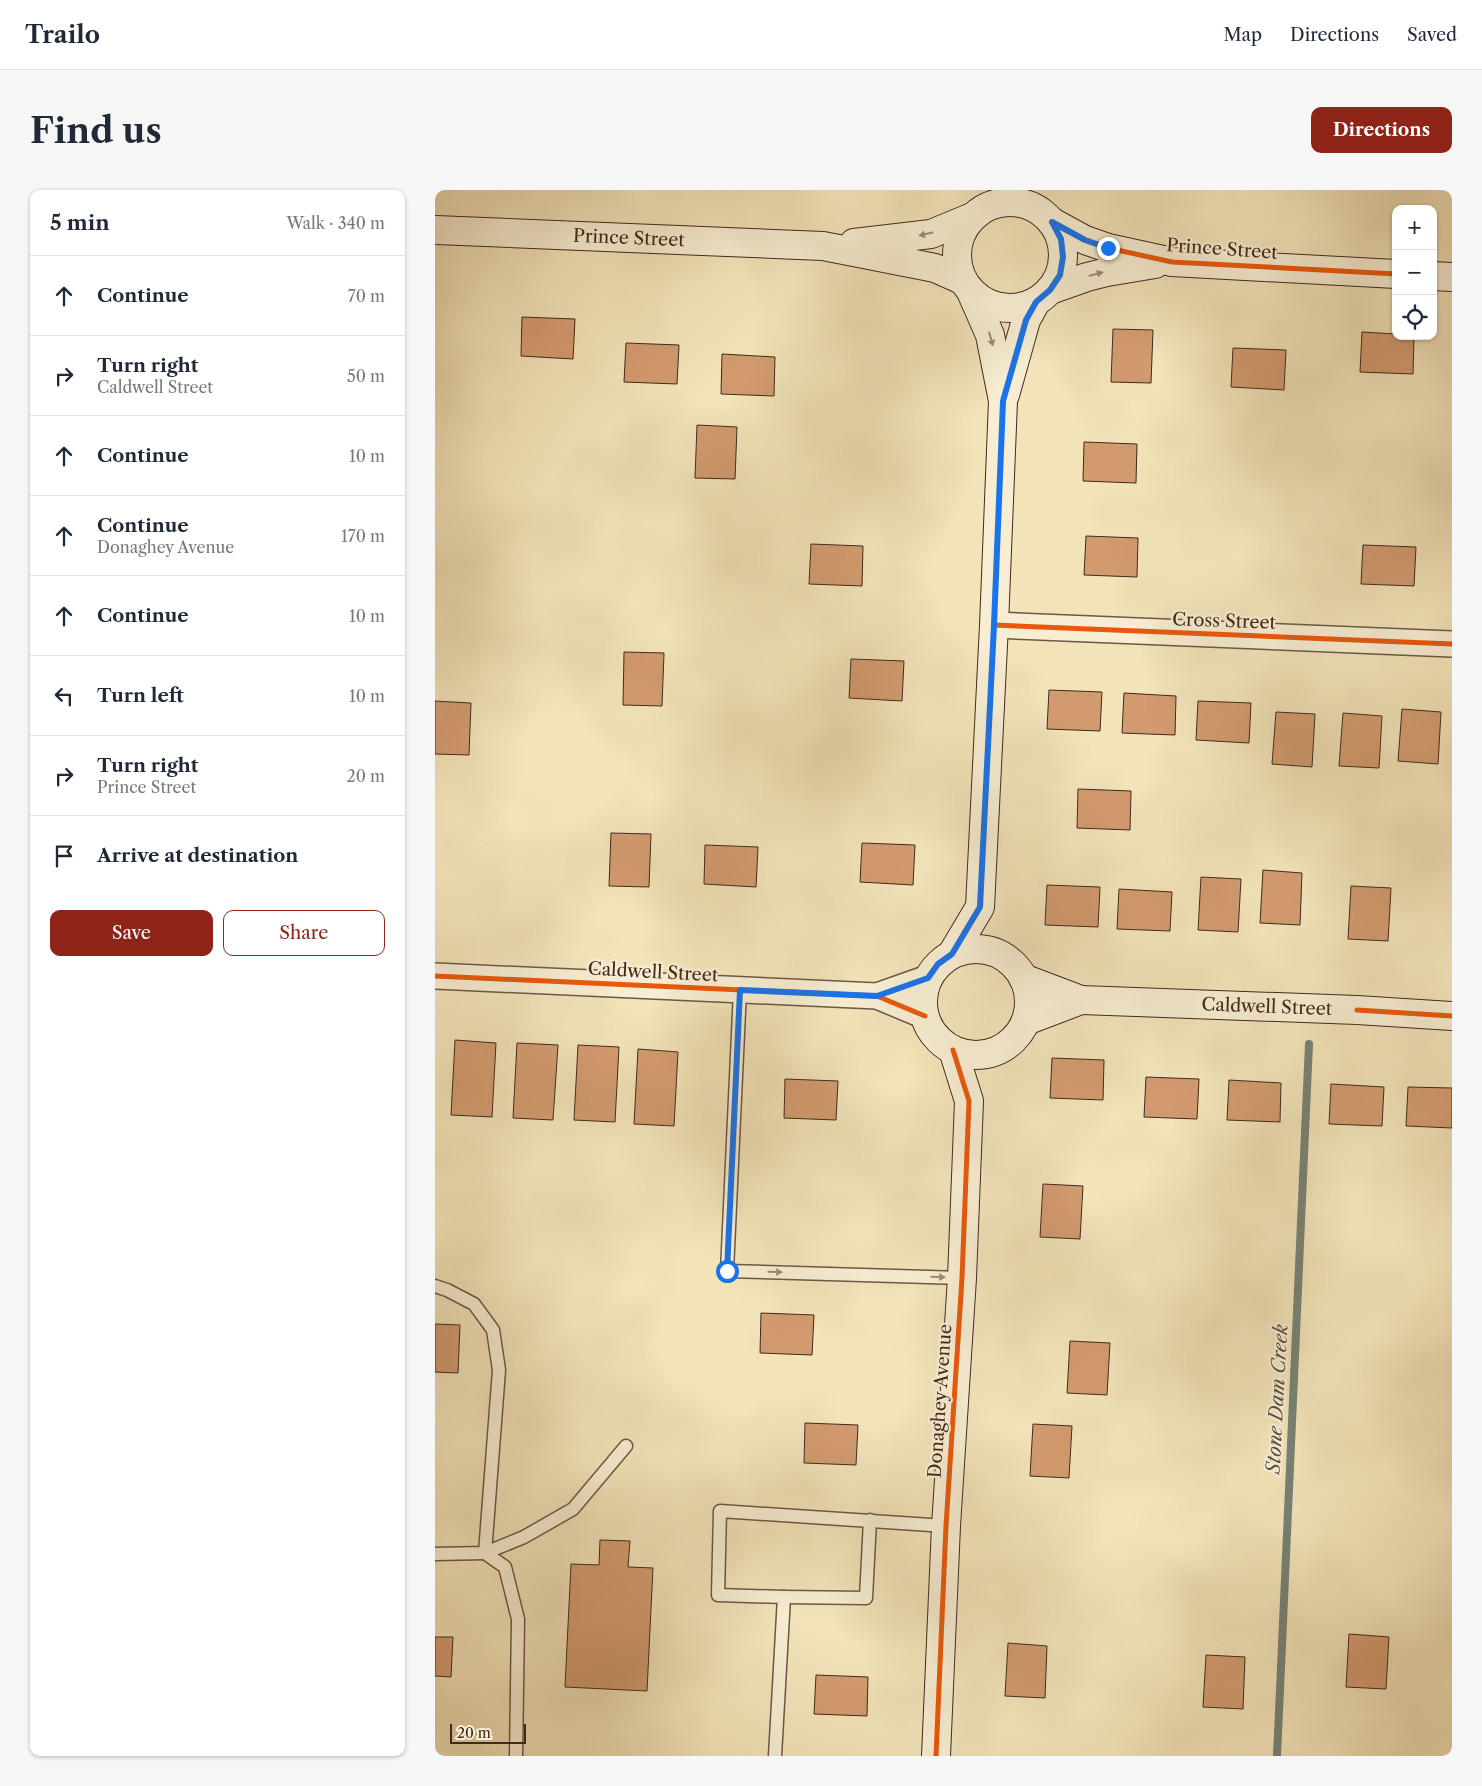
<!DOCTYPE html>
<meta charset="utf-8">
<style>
:root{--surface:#fff;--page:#f6f6f7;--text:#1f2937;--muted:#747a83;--line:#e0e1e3;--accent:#8f2418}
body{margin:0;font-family:"Libre Caslon Text",serif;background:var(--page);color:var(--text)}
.controls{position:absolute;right:15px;top:15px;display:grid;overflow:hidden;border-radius:10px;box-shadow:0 1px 4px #0004}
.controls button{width:45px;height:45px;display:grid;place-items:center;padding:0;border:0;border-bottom:1px solid var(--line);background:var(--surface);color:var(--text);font:25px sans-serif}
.scale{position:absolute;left:15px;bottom:12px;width:76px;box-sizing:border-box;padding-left:5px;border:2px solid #41291d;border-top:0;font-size:14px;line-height:18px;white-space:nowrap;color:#41291d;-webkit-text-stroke:4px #f7edd2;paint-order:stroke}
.stop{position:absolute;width:15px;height:15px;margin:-11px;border:4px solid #1a73e8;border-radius:50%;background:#fff}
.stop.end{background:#1a73e8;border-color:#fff;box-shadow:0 1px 5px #0008}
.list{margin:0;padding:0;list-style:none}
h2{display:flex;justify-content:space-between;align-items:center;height:65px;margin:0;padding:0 20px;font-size:21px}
h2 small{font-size:16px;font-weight:400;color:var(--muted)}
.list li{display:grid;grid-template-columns:32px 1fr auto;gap:15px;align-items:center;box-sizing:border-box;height:80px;padding:0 20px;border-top:1px solid var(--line)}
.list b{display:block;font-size:19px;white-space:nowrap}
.list p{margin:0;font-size:16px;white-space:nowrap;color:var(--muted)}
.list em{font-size:16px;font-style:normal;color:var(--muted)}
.actions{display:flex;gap:10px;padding:15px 20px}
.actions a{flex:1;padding:11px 0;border:1px solid var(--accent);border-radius:10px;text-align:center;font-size:18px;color:var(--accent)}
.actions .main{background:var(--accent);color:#fff}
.icon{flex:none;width:28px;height:28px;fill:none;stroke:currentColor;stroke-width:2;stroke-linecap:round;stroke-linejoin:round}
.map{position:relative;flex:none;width:1017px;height:1566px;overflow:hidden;border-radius:10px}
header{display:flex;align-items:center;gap:30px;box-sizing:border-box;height:70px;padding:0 25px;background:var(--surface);border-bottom:1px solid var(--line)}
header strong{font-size:24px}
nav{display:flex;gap:28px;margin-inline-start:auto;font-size:18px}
.intro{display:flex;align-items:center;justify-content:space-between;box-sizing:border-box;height:120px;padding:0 30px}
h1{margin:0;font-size:35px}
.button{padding:12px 22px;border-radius:10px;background:var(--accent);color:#fff;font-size:18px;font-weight:700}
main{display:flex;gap:30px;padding:0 30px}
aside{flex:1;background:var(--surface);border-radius:10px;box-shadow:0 1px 4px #0004}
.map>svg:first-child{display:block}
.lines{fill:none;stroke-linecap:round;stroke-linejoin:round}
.stream{stroke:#778275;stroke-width:8}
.building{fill:#d29b6f;stroke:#41291d}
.lane-casing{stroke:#6d5844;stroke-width:15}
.street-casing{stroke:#6d5844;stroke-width:28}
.secondary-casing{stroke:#41291d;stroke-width:30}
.lane{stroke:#f7edd2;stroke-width:12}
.street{stroke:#f7edd2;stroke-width:25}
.secondary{stroke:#f7edd2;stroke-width:28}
.cycleway-casing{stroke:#f7edd2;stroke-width:8}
.cycleway{stroke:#e8590c;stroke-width:5}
.oneway{fill:#9c8b78}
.route{stroke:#1a73e8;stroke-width:6}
.labels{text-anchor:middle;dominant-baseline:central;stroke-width:4.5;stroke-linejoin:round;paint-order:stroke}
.street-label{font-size:18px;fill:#41291d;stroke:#f7edd2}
.water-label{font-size:19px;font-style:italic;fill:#584e42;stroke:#f7edd2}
</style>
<header>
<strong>Trailo</strong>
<nav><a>Map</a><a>Directions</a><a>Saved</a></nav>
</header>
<div class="intro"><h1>Find us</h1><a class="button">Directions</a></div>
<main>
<aside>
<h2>5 min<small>Walk · 340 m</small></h2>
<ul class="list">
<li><svg class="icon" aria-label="ahead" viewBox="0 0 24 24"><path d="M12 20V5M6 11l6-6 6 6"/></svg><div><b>Continue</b></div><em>70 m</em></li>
<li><svg class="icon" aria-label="right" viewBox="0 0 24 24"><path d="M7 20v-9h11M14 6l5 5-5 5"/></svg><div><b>Turn right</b><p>Caldwell Street</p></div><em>50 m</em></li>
<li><svg class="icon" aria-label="ahead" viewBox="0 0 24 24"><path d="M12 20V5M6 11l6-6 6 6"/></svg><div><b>Continue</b></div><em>10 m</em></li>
<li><svg class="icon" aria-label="ahead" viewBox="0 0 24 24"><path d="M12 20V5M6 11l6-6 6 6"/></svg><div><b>Continue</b><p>Donaghey Avenue</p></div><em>170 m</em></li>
<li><svg class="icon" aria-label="ahead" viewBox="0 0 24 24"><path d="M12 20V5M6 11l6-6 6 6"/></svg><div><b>Continue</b></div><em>10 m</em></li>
<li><svg class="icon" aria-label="left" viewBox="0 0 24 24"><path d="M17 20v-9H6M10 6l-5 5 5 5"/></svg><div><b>Turn left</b></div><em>10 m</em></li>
<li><svg class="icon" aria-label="right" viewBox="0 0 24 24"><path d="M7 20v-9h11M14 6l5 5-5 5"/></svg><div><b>Turn right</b><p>Prince Street</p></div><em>20 m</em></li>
<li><svg class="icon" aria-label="arrive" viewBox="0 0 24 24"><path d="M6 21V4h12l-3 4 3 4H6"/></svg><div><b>Arrive at destination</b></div></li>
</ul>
<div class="actions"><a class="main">Save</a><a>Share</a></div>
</aside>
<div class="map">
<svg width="1017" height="1566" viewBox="0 0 1017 1566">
<rect width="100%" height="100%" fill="#f2e3b9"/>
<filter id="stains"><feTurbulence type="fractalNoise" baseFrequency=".004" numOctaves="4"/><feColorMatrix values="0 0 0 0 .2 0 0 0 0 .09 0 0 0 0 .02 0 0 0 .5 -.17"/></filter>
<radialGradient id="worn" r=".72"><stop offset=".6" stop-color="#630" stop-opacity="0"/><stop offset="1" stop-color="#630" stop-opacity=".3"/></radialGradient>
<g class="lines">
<polyline class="stream" points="842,1566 874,854"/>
</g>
<g class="building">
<polygon points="87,127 140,129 138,169 86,166"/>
<polygon points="678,139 718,140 716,193 676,192"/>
<polygon points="927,142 961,144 961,146 979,146 978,184 925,182"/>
<polygon points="191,153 244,155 242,194 189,192"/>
<polygon points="798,158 851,160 849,200 796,197"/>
<polygon points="287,164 340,167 339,206 286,204"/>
<polygon points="262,235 302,237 300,289 260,288"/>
<polygon points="649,252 702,254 701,293 648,291"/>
<polygon points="651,346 703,348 702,387 649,385"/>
<polygon points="376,354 428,356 427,396 374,394"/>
<polygon points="928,355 981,357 979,396 926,394"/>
<polygon points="189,462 229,463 227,516 188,515"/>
<polygon points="416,469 469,471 467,511 414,508"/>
<polygon points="614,500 667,502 665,541 612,539"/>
<polygon points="689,503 741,506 740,545 687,543"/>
<polygon points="0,511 36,513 34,565 0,564"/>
<polygon points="763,511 816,513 814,553 761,550"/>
<polygon points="967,519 1006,522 1003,574 963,571"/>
<polygon points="841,522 880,524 877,577 837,574"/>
<polygon points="908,523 947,526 944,578 904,576"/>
<polygon points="643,599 696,601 695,640 642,638"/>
<polygon points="176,643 216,644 214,697 174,696"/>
<polygon points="427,653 480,655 478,695 425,692"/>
<polygon points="270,655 323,657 321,697 269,694"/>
<polygon points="828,680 867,683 865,735 825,733"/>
<polygon points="766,687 806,689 803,742 763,740"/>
<polygon points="612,695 665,697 663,737 610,735"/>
<polygon points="916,696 956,698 953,751 913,749"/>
<polygon points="684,699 737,702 735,741 682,739"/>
<polygon points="20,850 61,853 57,927 16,925"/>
<polygon points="82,853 123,855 118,930 78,928"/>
<polygon points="143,855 184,857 180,932 139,930"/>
<polygon points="203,859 243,862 239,936 199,934"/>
<polygon points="617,868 669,870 668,910 615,908"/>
<polygon points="711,887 764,889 762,929 709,927"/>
<polygon points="350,889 403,891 401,930 349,928"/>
<polygon points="794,890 846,893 845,932 792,930"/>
<polygon points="896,894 949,897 947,936 894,934"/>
<polygon points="973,897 1017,898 1017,938 971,936"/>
<polygon points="608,994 648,996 645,1049 605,1047"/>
<polygon points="326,1123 379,1125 377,1165 325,1163"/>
<polygon points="0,1134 25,1135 23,1183 0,1182"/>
<polygon points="635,1151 675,1153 672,1205 632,1203"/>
<polygon points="370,1233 423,1235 421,1275 369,1273"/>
<polygon points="598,1234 637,1236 634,1288 595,1286"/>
<polygon points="165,1350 195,1351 193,1377 218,1378 212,1501 130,1497 136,1374 164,1375"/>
<polygon points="914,1444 954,1447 951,1499 911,1497"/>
<polygon points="0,1447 18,1447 16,1487 0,1486"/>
<polygon points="573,1453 612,1456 610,1508 570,1506"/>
<polygon points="771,1465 810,1467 808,1519 768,1517"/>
<polygon points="381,1485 433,1487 432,1526 379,1524"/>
</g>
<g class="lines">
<g class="lane-casing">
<g id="lane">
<polyline points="305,800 292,1081 527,1088"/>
<polyline points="0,1096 12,1100 39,1114 58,1140 64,1180 50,1363 70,1377 83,1429 81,1566"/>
<polyline points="0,1364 50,1363 89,1347 138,1319 191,1256"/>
<polyline points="349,1407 431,1408 435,1330"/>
<polyline points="340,1566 349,1407 283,1405 285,1321 511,1336"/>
</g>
</g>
<g class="street-casing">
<g id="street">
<polyline points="559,435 1017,454"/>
<polyline points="0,786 442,806 490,826"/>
<polyline points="442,806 493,788"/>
</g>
</g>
<g class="secondary-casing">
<g id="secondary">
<circle cx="575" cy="65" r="53"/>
<polyline points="617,32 650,50 673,58 737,72 961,84"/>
<path id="s1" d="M 0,40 L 388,56 L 500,78 L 527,90"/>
<polyline points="419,53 496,44 537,27"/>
<polyline points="998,86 1017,87"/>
<polyline points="615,100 652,87 672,82 720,74"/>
<polyline points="570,205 591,130 601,112"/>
<circle cx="541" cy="812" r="53"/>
<polyline points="517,764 545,717 559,435 568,211 555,145 537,104"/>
<path id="s2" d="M 588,788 L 646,810 L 922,820 L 1017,826"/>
<polyline points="591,831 646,810"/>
<polyline points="501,1566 511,1336 527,1088 534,911 518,860"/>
</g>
</g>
<use href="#lane" class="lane"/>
<use href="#street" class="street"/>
<use href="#secondary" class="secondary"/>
<g class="cycleway-casing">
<g id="cycleway">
<polyline points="617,32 650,50 673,58 737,72 961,84"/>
<polyline points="559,435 1017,454"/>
<polyline points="0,786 442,806 490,826"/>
<polyline points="922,820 1017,826"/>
<polyline points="501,1566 511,1336 527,1088 534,911 518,860"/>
</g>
</g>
<use href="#cycleway" class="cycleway"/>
</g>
<defs><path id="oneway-solid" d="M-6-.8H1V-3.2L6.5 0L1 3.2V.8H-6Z" transform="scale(1.25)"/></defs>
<g class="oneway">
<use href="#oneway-solid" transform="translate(491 44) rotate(167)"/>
<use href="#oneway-solid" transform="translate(661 84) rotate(-15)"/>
<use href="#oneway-solid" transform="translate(556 149) rotate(74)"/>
<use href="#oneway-solid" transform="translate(340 1082) rotate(2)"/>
<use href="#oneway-solid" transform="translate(503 1087) rotate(2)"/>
</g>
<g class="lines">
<polyline class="route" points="292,1081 305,800 442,806 493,788 503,774 517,764 545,717 559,435 568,211 591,130 601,112 615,100 625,85 628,67 626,49 617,32 650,50 673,58"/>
</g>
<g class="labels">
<g class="street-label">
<text stroke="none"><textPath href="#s1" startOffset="194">Prince Street</textPath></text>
<text transform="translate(787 59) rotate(4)">Prince Street</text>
<text transform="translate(789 431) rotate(2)">Cross Street</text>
<text transform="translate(218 782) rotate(3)">Caldwell Street</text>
<text stroke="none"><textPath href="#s2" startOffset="248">Caldwell Street</textPath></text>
<text transform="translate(505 1211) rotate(-86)">Donaghey Avenue</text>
</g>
<g class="water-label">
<text transform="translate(842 1209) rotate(-87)">Stone Dam Creek</text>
</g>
</g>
<rect width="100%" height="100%" filter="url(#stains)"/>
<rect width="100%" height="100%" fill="url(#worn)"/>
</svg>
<div class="controls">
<button>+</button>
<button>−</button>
<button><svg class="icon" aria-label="locate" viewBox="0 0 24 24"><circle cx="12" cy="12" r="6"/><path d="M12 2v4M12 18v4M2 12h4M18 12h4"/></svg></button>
</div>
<div class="scale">20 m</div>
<div class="stop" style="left:292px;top:1081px"></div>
<div class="stop end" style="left:673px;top:58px"></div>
</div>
</main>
